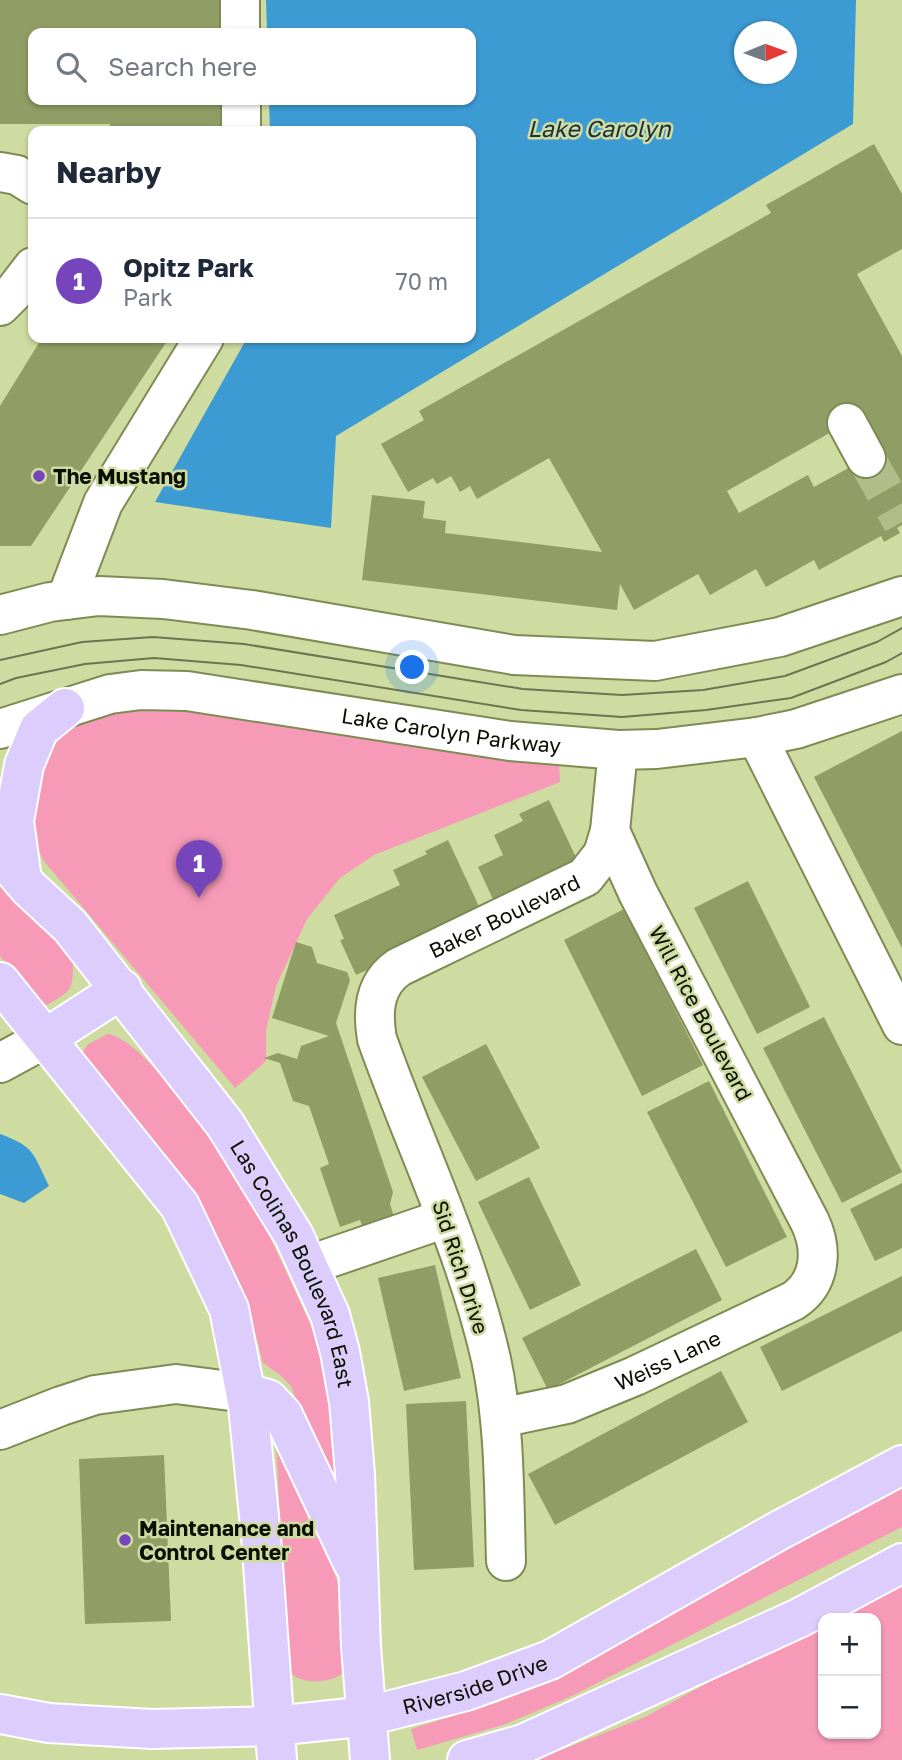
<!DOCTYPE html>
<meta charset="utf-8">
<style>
:root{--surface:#fff;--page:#f2f2f3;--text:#1f2937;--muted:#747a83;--line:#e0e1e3;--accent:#7644bb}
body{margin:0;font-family:"Golos Text",sans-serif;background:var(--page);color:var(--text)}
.controls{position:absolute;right:21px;bottom:21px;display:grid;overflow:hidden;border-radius:14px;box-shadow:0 2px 5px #0004}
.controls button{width:63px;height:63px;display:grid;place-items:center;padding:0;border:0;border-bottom:2px solid var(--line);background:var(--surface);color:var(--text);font:35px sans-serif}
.compass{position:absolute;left:734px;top:21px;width:63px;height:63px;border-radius:50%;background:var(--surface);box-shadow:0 2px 5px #0004;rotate:89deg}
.you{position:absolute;left:413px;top:668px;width:24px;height:24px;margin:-18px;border:5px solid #fff;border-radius:50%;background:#1a73e8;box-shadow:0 0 0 10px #1a73e833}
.badge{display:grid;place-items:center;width:46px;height:46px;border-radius:50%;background:var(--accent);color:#fff;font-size:23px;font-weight:700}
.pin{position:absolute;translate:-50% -58px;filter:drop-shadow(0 2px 4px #0008)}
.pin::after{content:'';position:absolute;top:37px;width:24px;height:21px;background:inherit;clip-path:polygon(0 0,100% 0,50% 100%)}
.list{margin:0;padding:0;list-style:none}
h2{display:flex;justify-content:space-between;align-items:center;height:91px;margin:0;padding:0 28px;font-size:30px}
h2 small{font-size:23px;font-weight:400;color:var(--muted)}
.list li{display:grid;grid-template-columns:46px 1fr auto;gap:21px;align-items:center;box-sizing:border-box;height:126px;padding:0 28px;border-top:2px solid var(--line)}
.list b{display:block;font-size:26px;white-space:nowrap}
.list p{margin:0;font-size:23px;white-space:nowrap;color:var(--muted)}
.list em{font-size:23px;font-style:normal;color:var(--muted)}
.icon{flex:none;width:38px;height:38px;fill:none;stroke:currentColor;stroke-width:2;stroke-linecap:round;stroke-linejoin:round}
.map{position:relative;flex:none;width:902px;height:1760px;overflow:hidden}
.search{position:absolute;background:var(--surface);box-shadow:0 2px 5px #0004;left:28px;top:28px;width:448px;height:77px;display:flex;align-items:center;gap:18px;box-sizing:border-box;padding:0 24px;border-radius:14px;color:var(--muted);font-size:26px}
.panel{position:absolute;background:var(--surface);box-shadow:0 2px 5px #0004;left:28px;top:126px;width:448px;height:217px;border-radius:14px}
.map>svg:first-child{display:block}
.green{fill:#f79ab8}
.water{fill:#3d9bd4;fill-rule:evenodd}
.building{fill:#909d64;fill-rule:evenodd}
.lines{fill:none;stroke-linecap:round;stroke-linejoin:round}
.minor-tunnel{stroke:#b1bd89;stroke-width:38;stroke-dasharray:38 19;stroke-linecap:butt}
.minor-casing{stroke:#7e8b53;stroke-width:42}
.major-casing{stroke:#fff;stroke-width:42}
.minor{stroke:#fff;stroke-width:38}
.major{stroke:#ddcdfd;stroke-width:38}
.tram{stroke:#6c7550;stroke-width:2}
.poi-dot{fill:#7644bb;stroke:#cedca1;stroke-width:2.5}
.labels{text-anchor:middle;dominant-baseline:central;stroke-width:5;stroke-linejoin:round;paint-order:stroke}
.poi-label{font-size:21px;font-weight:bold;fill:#0b0f00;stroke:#cedca1;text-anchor:start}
.street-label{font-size:21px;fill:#0b0f00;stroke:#cedca1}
.water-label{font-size:23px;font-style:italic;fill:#1b2f3d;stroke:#cedca1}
</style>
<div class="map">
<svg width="902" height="1760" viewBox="0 0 902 1760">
<rect width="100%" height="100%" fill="#cedca1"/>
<g class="green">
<path d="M 184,705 L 559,765 L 560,782 L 374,855 L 340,878 L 307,919 L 276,986 L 266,1031 L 266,1061 L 235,1088 L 43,860 C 40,851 34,840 33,830 C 24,778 54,728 103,710 C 119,705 164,706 184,705 Z"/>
<path d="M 0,881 L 39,913 L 73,961 C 73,991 72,990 47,1005 L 38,1002 L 0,956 Z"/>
<path d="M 107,1034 C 142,1035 231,1163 249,1195 C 275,1245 298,1298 322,1350 L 330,1375 L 341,1487 L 332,1495 L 291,1386 L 280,1375 L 263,1363 C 248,1300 221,1237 185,1182 C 155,1138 118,1098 84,1057 L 83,1052 L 87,1045 Z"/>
<path d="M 286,1441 L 343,1597 L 345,1672 C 329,1684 301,1686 288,1670 L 276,1442 Z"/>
<polygon points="902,1483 902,1527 572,1696 503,1725 417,1750 411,1729 499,1702 565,1673"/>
<polygon points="902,1579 902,1760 535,1760 643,1718 823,1620 823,1734 876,1734 876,1618 827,1618"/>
</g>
<g class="water">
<path d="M 266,0 L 856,0 L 853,124 L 336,436 L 331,528 L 155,502 L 247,338 L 471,338 L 471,131 L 270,131 L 269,100 L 471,100 L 471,33 L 267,33 ZM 744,32 L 786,32 L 786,74 L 744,74 Z"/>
<path d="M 0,1134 C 36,1147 33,1154 49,1186 L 24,1203 L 0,1194 Z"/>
</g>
<g class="building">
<polygon points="0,0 222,0 222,33 33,33 33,100 222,100 222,131 110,131 110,124 0,124"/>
<path d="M 874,144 L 902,194 L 902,249 L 857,274 L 902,356 L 902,525 L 897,528 L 900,533 L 884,542 L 881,536 L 819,570 L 814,560 L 766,587 L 756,569 L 710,595 L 698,574 L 634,610 L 620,584 L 617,610 L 362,580 L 372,495 L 425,501 L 423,518 L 446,521 L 445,533 L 602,552 L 549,458 L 477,499 L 470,486 L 460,492 L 451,476 L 437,484 L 433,478 L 408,492 L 381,444 L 424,420 L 419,411 L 771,213 L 766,205 ZM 863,414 L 883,449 L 814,487 L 808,475 L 739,513 L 727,491 Z"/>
<polygon points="42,338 169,338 31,546 0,546 0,406"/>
<polygon points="902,731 902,948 814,777"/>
<polygon points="549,800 581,868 497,908 478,867 503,855 494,835 523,821 519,814"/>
<polygon points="448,840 484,917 356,975 340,940 344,939 334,915 400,885 393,870 427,854 425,851"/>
<polygon points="748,881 810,1007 757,1034 694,908"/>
<polygon points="624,909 703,1065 642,1096 564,940"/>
<polygon points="296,942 312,947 317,963 347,972 350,980 336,1023 393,1192 390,1204 397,1226 366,1237 360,1220 340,1227 320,1168 329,1164 309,1106 293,1101 280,1063 264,1058 278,1053 297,1059 301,1046 329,1036 272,1018"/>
<polygon points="824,1017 902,1172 842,1203 763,1048"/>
<polygon points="486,1044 540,1148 476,1181 422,1077"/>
<polygon points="709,1081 787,1237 726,1267 647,1112"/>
<polygon points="529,1177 581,1285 530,1310 478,1202"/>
<polygon points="902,1183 902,1248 875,1261 850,1209"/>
<polygon points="696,1249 722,1300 548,1390 522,1338"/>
<polygon points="435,1265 461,1378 404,1391 378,1278"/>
<polygon points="902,1276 902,1331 782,1391 760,1347"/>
<polygon points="721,1371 748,1422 555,1525 528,1474"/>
<polygon points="466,1401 474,1567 414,1570 406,1404"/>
<polygon points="164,1455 171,1621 85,1624 79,1459"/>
</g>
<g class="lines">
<polyline class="minor-tunnel" points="866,458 902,522"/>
<g class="minor-casing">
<g id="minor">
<polyline points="240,0 240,33"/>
<polyline points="241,100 241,131"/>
<polyline points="0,172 17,175 33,185"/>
<polyline points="0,306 13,293 33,267"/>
<polyline points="847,423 866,458"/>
<polyline points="66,600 103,503 204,338"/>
<polyline points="0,615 50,602 99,596 163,599 252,610 514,655 655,661 780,637 902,596"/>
<path id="s1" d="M 0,729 L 110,694 L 141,690 L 187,691 L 510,741 L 618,750 L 657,749 L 757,737 L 796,729 L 902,694"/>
<polyline points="757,737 902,1025"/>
<polyline points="0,1063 46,1038"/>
<polyline points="309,1265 446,1218"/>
<path id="s2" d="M 500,1418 L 567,1404 L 635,1376 L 793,1301 C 821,1283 823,1250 810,1222 L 638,893 L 610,831 L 618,750"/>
<polyline points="0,1430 61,1406 95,1395 176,1384 246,1393"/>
<path id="s3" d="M 506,1561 C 504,1494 505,1425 491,1359 C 466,1249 415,1146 377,1039 C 372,1011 374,984 399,967 L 585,877 L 603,854 L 610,831"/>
</g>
</g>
<g class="major-casing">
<g id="major">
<path id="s4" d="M 0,854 L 29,888 L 70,926 L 225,1124 L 294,1236 L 330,1315 L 340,1352 L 349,1402 L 355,1474 L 361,1647 L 370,1760"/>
<polyline points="22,880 14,821 24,765 39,729 65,708"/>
<polyline points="0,982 180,1206 229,1309 248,1406 261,1536 277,1760"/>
<polyline points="46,1038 122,989"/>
<polyline points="246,1393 268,1399 283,1415 353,1563"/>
<path id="s5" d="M 0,1714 L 49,1723 L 152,1729 L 275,1726 L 368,1716 L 466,1691 L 550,1660 L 778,1531 L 902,1465"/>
<polyline points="467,1760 523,1744 799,1618 902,1563"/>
</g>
</g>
<use href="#minor" class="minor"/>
<use href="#major" class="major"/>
<g class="tram">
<polyline points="0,660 82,642 153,637 244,644 523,689 622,695 703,690 785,676 877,642 902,628"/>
<polyline points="0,684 16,678 85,664 154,658 241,665 521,710 622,717 706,710 791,698 886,662 902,653"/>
</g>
</g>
<g class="poi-dot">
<circle cx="39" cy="476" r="7"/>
<circle cx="125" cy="1540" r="7"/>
</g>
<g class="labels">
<g class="poi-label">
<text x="53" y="476">The Mustang</text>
<text x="139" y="1528">Maintenance and<tspan x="139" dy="24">Control Center</tspan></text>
</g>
<g class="street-label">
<text stroke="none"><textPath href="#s1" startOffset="460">Lake Carolyn Parkway</textPath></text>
<text stroke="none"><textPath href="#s3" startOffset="740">Baker Boulevard</textPath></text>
<text transform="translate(701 1013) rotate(62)">Will Rice Boulevard</text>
<text stroke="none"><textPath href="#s4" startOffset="509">Las Colinas Boulevard East</textPath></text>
<text transform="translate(461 1267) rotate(72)">Sid Rich Drive</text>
<text stroke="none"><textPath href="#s2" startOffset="178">Weiss Lane</textPath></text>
<text stroke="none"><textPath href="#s5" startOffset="481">Riverside Drive</textPath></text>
</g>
<g class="water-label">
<text x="599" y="128">Lake Carolyn</text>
</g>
</g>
</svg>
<div class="controls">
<button>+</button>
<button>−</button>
</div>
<svg class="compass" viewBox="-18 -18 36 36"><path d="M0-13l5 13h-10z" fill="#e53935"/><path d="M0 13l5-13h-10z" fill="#747a83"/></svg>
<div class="you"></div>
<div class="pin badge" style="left:199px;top:898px">1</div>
<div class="search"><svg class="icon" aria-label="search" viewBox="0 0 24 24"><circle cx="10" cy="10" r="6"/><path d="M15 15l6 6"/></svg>Search here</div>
<section class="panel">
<h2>Nearby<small></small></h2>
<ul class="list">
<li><span class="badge">1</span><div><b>Opitz Park</b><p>Park</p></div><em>70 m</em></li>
</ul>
</section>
</div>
